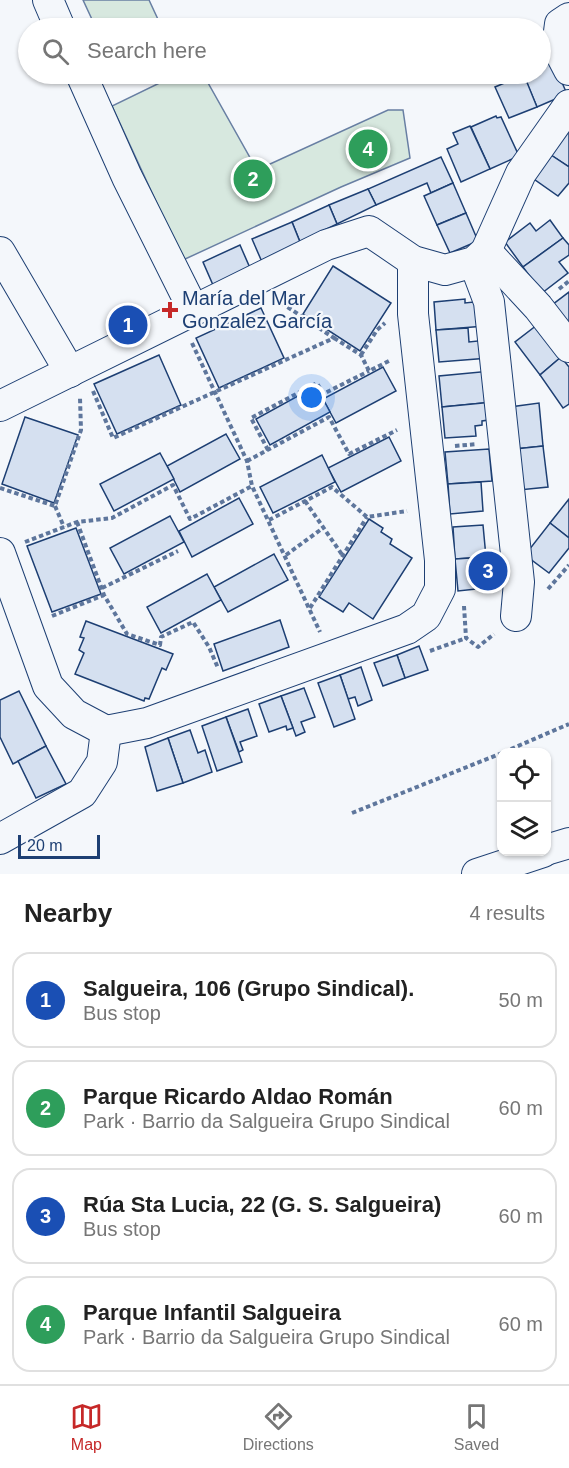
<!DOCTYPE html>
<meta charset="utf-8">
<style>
:root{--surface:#fff;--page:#f2f2f2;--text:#222;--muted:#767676;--line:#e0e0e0;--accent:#c62828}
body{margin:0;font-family:Arial,sans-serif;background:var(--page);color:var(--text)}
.controls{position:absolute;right:18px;bottom:18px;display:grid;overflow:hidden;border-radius:12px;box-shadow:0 2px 4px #0004}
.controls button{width:54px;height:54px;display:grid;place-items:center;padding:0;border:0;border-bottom:2px solid var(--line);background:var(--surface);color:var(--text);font:30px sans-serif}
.scale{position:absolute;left:18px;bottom:15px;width:82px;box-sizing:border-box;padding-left:6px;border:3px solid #1d3f73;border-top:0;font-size:16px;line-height:21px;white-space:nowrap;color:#1d3f73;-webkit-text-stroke:4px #f4f7fb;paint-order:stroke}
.you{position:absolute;left:312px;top:398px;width:21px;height:21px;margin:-15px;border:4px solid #fff;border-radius:50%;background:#1a73e8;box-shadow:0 0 0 9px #1a73e833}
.badge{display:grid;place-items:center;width:39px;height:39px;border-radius:50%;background:var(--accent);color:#fff;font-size:20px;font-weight:700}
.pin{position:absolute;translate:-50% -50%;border:3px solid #fff;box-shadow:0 2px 6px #0006}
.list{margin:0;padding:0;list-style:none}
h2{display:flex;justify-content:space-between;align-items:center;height:78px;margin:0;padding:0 24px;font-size:26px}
h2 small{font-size:20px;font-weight:400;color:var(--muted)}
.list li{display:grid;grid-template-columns:39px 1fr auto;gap:18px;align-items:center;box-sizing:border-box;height:96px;margin:0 12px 12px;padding:0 12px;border:2px solid var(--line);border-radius:18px}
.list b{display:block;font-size:22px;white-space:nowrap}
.list p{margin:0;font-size:20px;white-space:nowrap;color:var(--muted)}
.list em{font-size:20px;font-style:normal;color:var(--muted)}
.icon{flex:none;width:33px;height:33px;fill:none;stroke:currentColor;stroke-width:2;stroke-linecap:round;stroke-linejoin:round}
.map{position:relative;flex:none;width:569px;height:874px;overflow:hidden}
.search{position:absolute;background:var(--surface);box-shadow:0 2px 4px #0004;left:18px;right:18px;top:18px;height:66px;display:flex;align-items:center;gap:15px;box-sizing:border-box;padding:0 21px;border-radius:33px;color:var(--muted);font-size:22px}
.sheet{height:510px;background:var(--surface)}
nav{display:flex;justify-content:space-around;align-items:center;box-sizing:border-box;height:84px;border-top:2px solid var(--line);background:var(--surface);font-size:16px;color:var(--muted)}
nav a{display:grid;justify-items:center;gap:3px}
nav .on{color:var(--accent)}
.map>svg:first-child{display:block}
.green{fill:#d7e8df;stroke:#687fa3;stroke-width:1.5}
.building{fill:#d5e0f0;stroke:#1d3f73;stroke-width:1.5}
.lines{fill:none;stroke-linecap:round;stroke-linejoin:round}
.minor-casing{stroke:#1d3f73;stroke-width:32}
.path{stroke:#5e769c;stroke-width:4;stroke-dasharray:4.5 3;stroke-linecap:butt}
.minor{stroke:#f4f7fb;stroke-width:30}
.poi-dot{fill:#c62828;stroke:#f4f7fb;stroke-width:2}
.labels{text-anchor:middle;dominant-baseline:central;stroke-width:4.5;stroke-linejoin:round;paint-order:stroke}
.poi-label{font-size:20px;fill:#1d3f73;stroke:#f4f7fb;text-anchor:start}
</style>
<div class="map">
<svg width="569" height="874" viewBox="0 0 569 874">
<rect width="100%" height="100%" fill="#f4f7fb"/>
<g class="green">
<polygon points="83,0 149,0 162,28 96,28"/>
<polygon points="178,74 203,74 257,170 388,110 403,110 410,158 341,187 183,260 112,106"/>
</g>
<g class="building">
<polygon points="540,32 567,94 537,107 523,74 540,74"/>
<polygon points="524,75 537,107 509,118 495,87"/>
<polygon points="496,116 497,118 501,117 519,156 490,169 471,127"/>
<polygon points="470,126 490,169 461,182 447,149 458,144 453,133"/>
<polygon points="569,130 569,167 548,153"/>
<polygon points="548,153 569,167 569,183 558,196 531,177"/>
<polygon points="441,157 453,183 431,193 427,183 376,205 368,189"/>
<polygon points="453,183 466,213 437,225 424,196"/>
<polygon points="368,189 376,205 337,224 329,205"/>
<polygon points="329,205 337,224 300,242 292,222"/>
<polygon points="466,213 478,241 450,253 437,225"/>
<polygon points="550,220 563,238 523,267 505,242 530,223 536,231"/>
<polygon points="292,222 300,242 262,262 252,239"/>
<polygon points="563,238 569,245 569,255 559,262 568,273 542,293 523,267"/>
<polygon points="240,245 250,268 213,285 203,262"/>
<polygon points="333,266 391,303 360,351 303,314"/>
<polygon points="569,292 569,327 552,305"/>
<polygon points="465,299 465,303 483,301 485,326 436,330 434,302"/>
<polygon points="261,308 284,358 219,388 196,338"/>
<polygon points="537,325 561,357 540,375 515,342"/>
<polygon points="468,328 469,342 487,340 489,358 439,362 436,330"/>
<polygon points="159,355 181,405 117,434 94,384"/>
<polygon points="561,357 569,367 569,404 563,408 540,375"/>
<polygon points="383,367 396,391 336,423 323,399"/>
<polygon points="491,371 493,402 442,407 439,376"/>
<polygon points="316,386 330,412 270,445 256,419"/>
<polygon points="493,402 496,419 482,421 482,425 475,426 476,436 445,438 442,407"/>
<polygon points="539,403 543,446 515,449 510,407"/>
<polygon points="25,417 78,435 54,503 2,484"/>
<polygon points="226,434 240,459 180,492 167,466"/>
<polygon points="389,437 401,461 341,492 328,468"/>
<polygon points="543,446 548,487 519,490 515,449"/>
<polygon points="489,449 492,481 448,484 445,452"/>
<polygon points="160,453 174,479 114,511 100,484"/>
<polygon points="322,455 335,482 273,513 260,487"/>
<polygon points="481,482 483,511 450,514 448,484"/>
<polygon points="239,498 253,524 192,557 179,531"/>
<polygon points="569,499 569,538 550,523"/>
<polygon points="170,516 184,542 124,574 110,548"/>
<polygon points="369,519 383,528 381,532 392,539 390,544 412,558 373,619 349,603 343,612 319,597"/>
<polygon points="550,523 569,538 569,548 549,573 525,555"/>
<polygon points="483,525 486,557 455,559 453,527"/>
<polygon points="76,528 101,594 52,612 27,546"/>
<polygon points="274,554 288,580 228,612 214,587"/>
<polygon points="486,557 486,562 496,561 497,571 503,570 504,586 458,591 455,559"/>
<polygon points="207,574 221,600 161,633 147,607"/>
<polygon points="280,620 289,647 223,671 214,644"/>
<polygon points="86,621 173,654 166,670 162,668 149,699 145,698 144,701 75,674 84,653 79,650 84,638 80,637"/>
<polygon points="419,646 428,670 405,678 397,655"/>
<polygon points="397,655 405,678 383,686 374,663"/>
<polygon points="361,667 372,700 358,706 355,697 348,699 340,675"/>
<polygon points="340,675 355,719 334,727 318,683"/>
<polygon points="304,688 315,717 301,722 305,732 296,736 281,696"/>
<polygon points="19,691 46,746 13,764 0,737 0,700"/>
<polygon points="281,696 293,728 287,730 286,726 269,732 259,704"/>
<polygon points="248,709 257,736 240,742 243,750 239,752 226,717"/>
<polygon points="226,717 242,762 217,771 202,726"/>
<polygon points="190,730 198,753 205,750 212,772 183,783 168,738"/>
<polygon points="168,738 183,783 157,791 145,747"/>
<polygon points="46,746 66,784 36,798 18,761"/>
</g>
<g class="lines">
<g class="minor-casing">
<g id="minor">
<polyline points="48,0 60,28"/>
<polyline points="569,18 560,24 557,47 569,70"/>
<polyline points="81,74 127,177 193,309"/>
<polyline points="486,251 538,307 569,347"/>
<polyline points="0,252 70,372"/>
<polyline points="474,262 489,302 519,582 516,616"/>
<polyline points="0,406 326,245 369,231 413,261 445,270 474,262 486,251 521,173 569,105"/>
<polyline points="0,553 48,686 74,714 106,731"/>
<polyline points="106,731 147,723 407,629 426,616 440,589 440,560 413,314 413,261"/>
<polyline points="0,839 82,793 102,762 106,731"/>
<polyline points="546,850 569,843"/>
<polyline points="477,874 543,852"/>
</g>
</g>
<g class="path">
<polyline points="559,289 569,281"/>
<polyline points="334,338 361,355 369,371 391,360"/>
<polyline points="192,343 247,461 252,486 320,632"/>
<polyline points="361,355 377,330 385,323"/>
<polyline points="93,391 113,438 334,338 277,300"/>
<polyline points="455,446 477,444"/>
<polyline points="268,450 251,418 317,383 323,394 369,371"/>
<polyline points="247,461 329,417 349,454 397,430"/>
<polyline points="0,488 55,506 81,430 80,398"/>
<polyline points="305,501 343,556"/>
<polyline points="55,506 64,527"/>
<polyline points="269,520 332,487 367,517 407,511"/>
<polyline points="77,522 104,595 127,634 160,645 161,637 193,622 209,647 218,668"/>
<polyline points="25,542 77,522 112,518 173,485 190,519 252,486"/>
<polyline points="286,555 323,528"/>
<polyline points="102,588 178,551"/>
<polyline points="548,589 569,565"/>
<polyline points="464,606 466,638 478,647 494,634"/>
<polyline points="310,608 367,517"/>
<polyline points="52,616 104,595"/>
<polyline points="430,651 466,638"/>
<polyline points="504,752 569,724"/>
<polyline points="352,813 502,753"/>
</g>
<use href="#minor" class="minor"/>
</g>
<path class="poi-dot" d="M167 301h6v6h6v6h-6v6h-6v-6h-6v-6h6z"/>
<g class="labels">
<g class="poi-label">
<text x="182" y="298">María del Mar<tspan x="182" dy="23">Gonzalez García</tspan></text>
</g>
</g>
</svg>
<div class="controls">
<button><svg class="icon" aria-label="locate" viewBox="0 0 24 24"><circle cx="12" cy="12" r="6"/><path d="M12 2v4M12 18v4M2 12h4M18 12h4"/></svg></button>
<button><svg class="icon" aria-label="layers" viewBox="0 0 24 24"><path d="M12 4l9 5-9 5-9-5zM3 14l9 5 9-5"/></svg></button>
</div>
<div class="scale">20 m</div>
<div class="you"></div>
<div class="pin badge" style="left:128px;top:325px;background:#1a4fb4">1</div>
<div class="pin badge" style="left:253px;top:179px;background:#2e9e5b">2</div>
<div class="pin badge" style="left:488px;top:571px;background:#1a4fb4">3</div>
<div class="pin badge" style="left:368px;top:149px;background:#2e9e5b">4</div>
<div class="search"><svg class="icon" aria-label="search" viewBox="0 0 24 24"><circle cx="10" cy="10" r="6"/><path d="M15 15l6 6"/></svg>Search here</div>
</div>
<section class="sheet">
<h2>Nearby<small>4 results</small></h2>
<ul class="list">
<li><span class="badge" style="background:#1a4fb4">1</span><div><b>Salgueira, 106 (Grupo Sindical).</b><p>Bus stop</p></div><em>50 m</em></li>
<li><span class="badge" style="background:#2e9e5b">2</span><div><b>Parque Ricardo Aldao Román</b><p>Park · Barrio da Salgueira Grupo Sindical</p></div><em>60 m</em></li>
<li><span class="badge" style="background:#1a4fb4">3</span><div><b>Rúa Sta Lucia, 22 (G. S. Salgueira)</b><p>Bus stop</p></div><em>60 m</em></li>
<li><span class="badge" style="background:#2e9e5b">4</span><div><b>Parque Infantil Salgueira</b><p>Park · Barrio da Salgueira Grupo Sindical</p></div><em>60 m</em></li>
</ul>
</section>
<nav>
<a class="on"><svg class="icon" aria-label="map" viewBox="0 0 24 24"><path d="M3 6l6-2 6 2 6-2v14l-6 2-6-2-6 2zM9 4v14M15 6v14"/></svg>Map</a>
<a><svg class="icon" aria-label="directions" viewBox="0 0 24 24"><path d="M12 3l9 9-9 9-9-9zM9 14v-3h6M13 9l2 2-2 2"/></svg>Directions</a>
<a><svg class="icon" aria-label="saved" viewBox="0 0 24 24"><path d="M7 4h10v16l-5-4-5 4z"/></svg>Saved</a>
</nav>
